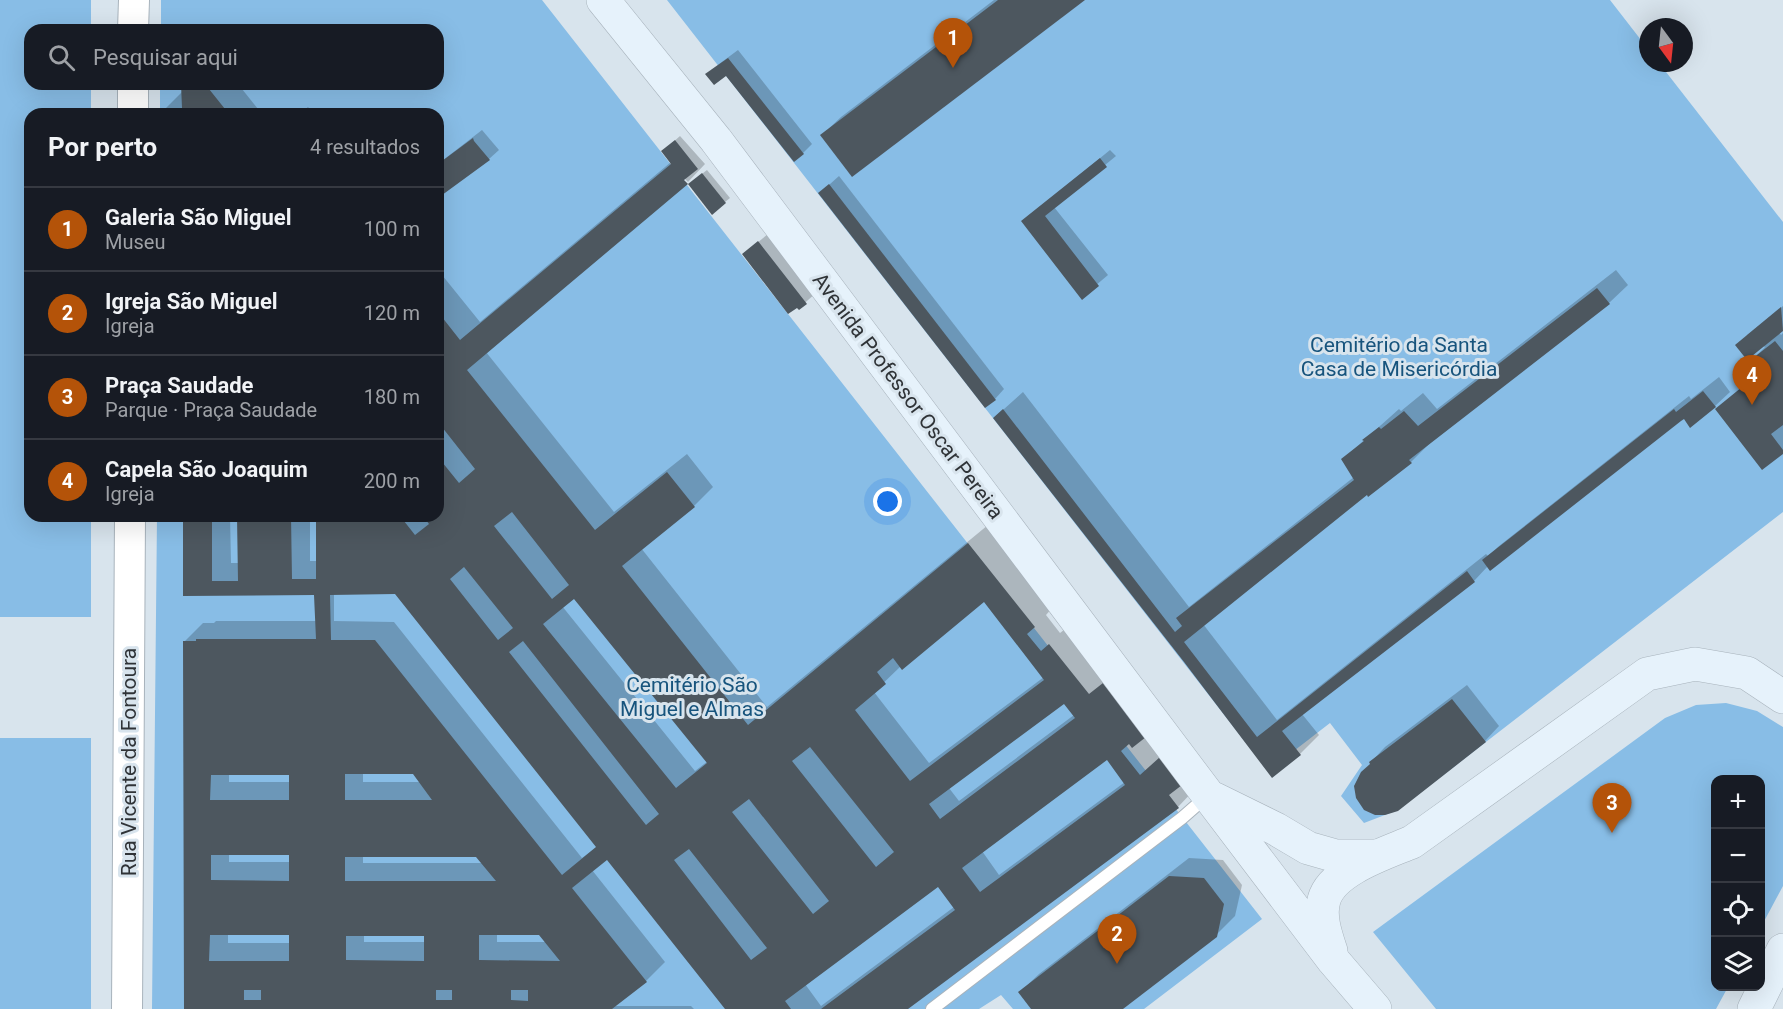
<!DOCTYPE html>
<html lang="pt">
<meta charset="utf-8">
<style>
:root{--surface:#171b24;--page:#242831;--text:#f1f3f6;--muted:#9ea1a6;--line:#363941;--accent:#b45309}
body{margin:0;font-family:Roboto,sans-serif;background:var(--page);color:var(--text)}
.controls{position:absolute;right:18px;bottom:18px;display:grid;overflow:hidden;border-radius:12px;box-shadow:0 6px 24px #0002}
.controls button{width:54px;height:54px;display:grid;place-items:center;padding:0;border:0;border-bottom:2px solid var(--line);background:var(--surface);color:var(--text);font:30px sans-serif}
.compass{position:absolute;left:1639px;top:18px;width:54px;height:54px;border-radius:50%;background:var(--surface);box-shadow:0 6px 24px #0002;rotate:165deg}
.you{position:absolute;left:888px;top:502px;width:21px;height:21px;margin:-15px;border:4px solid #fff;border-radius:50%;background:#1a73e8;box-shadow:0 0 0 9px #1a73e833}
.badge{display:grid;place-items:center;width:39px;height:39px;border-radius:50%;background:var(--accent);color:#fff;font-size:20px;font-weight:700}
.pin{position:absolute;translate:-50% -50px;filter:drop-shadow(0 2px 3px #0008)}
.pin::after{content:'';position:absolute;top:32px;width:21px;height:18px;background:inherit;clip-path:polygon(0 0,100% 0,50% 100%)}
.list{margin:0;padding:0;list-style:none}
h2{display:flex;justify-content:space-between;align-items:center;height:78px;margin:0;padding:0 24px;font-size:26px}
h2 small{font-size:20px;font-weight:400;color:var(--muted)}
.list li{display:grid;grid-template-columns:39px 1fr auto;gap:18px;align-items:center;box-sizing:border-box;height:84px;padding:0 24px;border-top:2px solid var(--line)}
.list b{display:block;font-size:22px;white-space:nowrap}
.list p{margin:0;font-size:20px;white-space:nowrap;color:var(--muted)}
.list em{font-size:20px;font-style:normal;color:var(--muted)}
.icon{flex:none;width:33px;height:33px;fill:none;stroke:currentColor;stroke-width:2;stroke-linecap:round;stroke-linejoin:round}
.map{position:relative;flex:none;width:1783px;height:1009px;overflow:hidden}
.search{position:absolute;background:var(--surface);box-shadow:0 6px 24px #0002;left:24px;top:24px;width:420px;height:66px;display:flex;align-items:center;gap:15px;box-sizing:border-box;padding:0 21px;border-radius:18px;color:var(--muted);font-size:22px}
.panel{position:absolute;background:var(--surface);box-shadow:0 6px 24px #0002;left:24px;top:108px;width:420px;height:414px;border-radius:18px}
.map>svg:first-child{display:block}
.green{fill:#88bde6}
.shadow{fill:#0003;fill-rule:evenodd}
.building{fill:#4d575f;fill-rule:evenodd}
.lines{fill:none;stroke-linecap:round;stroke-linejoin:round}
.service-casing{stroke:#a8b3bc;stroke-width:14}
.tertiary-casing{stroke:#a8b3bc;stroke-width:32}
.secondary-casing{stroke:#a8b3bc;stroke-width:34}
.service{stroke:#fff;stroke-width:12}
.tertiary{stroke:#fff;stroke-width:30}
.secondary{stroke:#e6f2fb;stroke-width:33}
.labels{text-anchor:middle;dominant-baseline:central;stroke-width:6;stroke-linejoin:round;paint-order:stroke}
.park-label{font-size:21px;fill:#17547d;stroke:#d8e4ed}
.street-label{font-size:21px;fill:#2f3337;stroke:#d8e4ed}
</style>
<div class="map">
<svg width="1783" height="1009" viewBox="0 0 1783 1009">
<rect width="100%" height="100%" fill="#d8e4ed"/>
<g class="green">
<polygon points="0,0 91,0 91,30 30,30 30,84 91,84 91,114 30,114 30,516 91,516 91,617 0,617"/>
<polygon points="161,0 542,0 1262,919 1144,1009 1013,1009 1001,995 979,1009 152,1009 157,516 438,516 438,114 160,114 160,84 438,84 438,30 161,30"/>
<polygon points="667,0 1610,0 1648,49 1648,63 1659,63 1783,222 1783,512 1398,810 1364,823 1341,796 1362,765 1330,723 1268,771"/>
<polygon points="1726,703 1757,711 1783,727 1783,886 1761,927 1760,780 1716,780 1716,986 1728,987 1716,1009 1436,1009 1373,932 1665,718 1696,705"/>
<rect x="0" y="738" width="91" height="271"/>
</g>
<g class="shadow">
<polygon points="994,0 1082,0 822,135 841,117"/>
<polygon points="738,50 812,144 803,153 726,74 711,70"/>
<polygon points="182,84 238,84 262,114 165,114 165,109 183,91"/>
<polygon points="308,107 314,114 299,114"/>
<polygon points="482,130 499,150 489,159 438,196 438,164"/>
<path d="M 680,136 L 705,164 L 688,182 L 684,178 L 486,352 L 614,512 L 687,454 L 713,487 L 694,506 L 641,548 L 767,707 L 988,525 L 1053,607 L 1046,615 L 1060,633 L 1069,626 L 1144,737 L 1160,757 L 1196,788 L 1178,807 L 906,1009 L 727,1009 L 607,858 L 592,870 L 665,962 L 646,981 L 614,1006 L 691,1006 L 694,1009 L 185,1009 L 184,642 L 203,623 L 214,623 L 216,621 L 317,621 L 318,593 L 184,594 L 184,516 L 230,516 L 231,563 L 239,563 L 239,516 L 310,516 L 310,561 L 317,561 L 317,516 L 438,516 L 438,270 L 480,322 L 671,162 L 663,151 ZM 334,593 L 395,593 L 598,846 L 582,858 L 394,622 L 334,621 ZM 575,597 L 708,761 L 695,771 L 562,606 ZM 984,600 L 1044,677 L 929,763 L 874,692 L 901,666 ZM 1065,702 L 1074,715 L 959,801 L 949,788 ZM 1108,758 L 1125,782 L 999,875 L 982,851 ZM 229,773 L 291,773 L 291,782 L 229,782 ZM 363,773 L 414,773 L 421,782 L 363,782 ZM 229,854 L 290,854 L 290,862 L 229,862 ZM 363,855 L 477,855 L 483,863 L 363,863 ZM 938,885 L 954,907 L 821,1006 L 805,984 ZM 228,934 L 290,934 L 290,943 L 228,943 ZM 497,934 L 540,934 L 547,942 L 497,942 ZM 364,935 L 425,935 L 425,942 L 364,942 Z"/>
<polygon points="1110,150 1116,156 1054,207 1108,275 1082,297 1023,221"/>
<polygon points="707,170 730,198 725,202 694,180"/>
<polygon points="839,176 1004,389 995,399 820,193"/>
<polygon points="769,233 816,293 799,308 744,254"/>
<polygon points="1616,270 1628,285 1609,303 1430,443 1411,462 1367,492 1203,624 1277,720 1486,554 1488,556 1499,546 1689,396 1691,399 1719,377 1730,392 1715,406 1684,417 1488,566 1474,581 1302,714 1319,735 1300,754 1272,776 1185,661 994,418 1023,392 1189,607 1354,477 1343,459 1399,409 1401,411 1423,393 1437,409"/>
<polygon points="1783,306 1783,329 1779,332 1781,335 1783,333 1783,452 1717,409 1759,373 1750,362 1765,347 1747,335"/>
<polygon points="1467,685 1499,726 1485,741 1397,810 1371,762 1385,747"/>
<polygon points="1189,858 1223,860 1242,885 1235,916 1216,935 1120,1009 1033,1009 1020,992 1039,974"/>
</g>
<g class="building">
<polygon points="998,0 1085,0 852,177 820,135"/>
<polygon points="728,58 804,154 794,162 726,76 714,85 705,74"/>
<polygon points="181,84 205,84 229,114 164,114 164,108 182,108"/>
<polygon points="473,138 474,141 490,160 438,198 438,164"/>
<path d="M 675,140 L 698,169 L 684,180 L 688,184 L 467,370 L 595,530 L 667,472 L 695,507 L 622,566 L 748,725 L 968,543 L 1035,627 L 1027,634 L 1041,651 L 1049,644 L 1089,694 L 1103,683 L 1146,737 L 1132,748 L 1129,744 L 1121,751 L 1140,775 L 1160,757 L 1182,785 L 1169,795 L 1179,808 L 908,1009 L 821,1009 L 955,910 L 938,887 L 785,1001 L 791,1009 L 725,1009 L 607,860 L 572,888 L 647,982 L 612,1009 L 184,1009 L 183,641 L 196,641 L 196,639 L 316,639 L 314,595 L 183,596 L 183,516 L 212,516 L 212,581 L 238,581 L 237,516 L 291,516 L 292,579 L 316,579 L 316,516 L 400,516 L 415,535 L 429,524 L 423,516 L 438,516 L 438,457 L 459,483 L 475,469 L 438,422 L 438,312 L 460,340 L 671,164 L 661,151 ZM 512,512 L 569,585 L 552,599 L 494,526 ZM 464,567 L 513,628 L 498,640 L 450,579 ZM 395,594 L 596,847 L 562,875 L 375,640 L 331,640 L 330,595 ZM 574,599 L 707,763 L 676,788 L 543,624 ZM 984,602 L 1044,680 L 910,781 L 855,710 L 886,684 L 877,672 L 893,658 L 902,670 ZM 523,641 L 659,814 L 646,825 L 509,652 ZM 1064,704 L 1075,718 L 940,819 L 929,804 ZM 810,747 L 894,852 L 876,867 L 792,761 ZM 1107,760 L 1125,785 L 980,892 L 962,868 ZM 345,774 L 413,774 L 432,800 L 345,800 ZM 211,775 L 289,775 L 289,800 L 210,800 ZM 749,799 L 829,901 L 813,914 L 732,812 ZM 689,849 L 767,948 L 751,960 L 674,860 ZM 211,855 L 289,855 L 289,881 L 211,880 ZM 345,857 L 476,857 L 496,881 L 345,881 ZM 210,935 L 289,935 L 289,961 L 209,961 ZM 479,935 L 539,935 L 560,961 L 479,960 ZM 346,936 L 424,936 L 424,961 L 346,960 ZM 244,990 L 261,990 L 261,1000 L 244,1000 ZM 436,990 L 452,990 L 452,1000 L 436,1000 ZM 511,990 L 528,990 L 528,1001 L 511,1000 Z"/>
<polygon points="1100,158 1107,167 1045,216 1099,286 1082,300 1021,221"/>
<polygon points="702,173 726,203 712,215 688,184"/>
<polygon points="829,184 996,400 985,408 818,193"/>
<polygon points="758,241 807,304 799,310 797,308 788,314 742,254"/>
<polygon points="1597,288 1610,304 1409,460 1412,463 1368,497 1367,495 1184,642 1257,737 1467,571 1475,582 1282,731 1301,755 1272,778 1184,662 993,418 1003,409 1175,632 1182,626 1176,618 1354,480 1341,459 1364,441 1362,440 1379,427 1381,429 1404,411 1418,426"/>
<polygon points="1781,307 1783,331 1747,360 1735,345"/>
<polygon points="1775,341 1783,351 1783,425 1771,434 1783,450 1783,454 1762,470 1715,409 1758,374 1748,362"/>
<polygon points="1703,391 1716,407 1690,428 1684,419 1681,421 1490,571 1482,560 1674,409 1676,412"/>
<polygon points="1452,699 1486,742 1398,811 1385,815 1375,815 1364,810 1356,798 1354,786 1361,772 1370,764 1369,762"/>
<polygon points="1169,876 1204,878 1224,904 1217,937 1123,1009 1031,1009 1018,992"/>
</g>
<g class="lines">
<g class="service-casing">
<polyline id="service" points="932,1009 1182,818 1206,797"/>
</g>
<g class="tertiary-casing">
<g id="tertiary">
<polyline points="133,30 134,0"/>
<polyline points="133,114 133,84"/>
<polyline points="127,1009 130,516"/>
</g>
</g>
<g class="secondary-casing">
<g id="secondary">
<polyline points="603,0 716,140 1208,795 1333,960 1375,1009"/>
<polyline points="1215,799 1276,829 1308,848 1336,856 1375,856"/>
<path d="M 1331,951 C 1326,936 1319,916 1324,900 C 1332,870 1386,853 1412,842 L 1647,674 L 1695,664 L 1747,673 L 1783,697"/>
<polyline points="1754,1009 1783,950"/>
</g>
</g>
<use href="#service" class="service"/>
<use href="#tertiary" class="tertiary"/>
<use href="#secondary" class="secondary"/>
</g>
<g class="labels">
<g class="park-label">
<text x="1399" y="345">Cemitério da Santa<tspan x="1399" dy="24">Casa de Misericórdia</tspan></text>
<text x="692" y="685">Cemitério São<tspan x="692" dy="24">Miguel e Almas</tspan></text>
</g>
<g class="street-label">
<text transform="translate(908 396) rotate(53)">Avenida Professor Oscar Pereira</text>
<text transform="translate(129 762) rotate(-90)">Rua Vicente da Fontoura</text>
</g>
</g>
</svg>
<div class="controls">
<button>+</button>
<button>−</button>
<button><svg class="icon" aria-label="locate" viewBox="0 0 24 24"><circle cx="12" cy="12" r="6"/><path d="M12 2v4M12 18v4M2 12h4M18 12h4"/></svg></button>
<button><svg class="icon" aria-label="layers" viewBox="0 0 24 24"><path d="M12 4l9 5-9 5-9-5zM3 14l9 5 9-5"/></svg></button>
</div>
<svg class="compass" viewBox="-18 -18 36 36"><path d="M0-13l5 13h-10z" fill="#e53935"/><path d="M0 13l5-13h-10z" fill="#9ea1a6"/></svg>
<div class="you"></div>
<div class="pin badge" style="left:953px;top:68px">1</div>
<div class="pin badge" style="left:1117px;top:964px">2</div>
<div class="pin badge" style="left:1612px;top:833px">3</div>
<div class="pin badge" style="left:1752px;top:405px">4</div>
<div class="search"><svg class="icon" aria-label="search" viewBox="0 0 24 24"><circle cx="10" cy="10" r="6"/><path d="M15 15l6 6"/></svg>Pesquisar aqui</div>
<section class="panel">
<h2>Por perto<small>4 resultados</small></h2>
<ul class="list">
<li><span class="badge">1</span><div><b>Galeria São Miguel</b><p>Museu</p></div><em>100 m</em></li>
<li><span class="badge">2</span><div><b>Igreja São Miguel</b><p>Igreja</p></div><em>120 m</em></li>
<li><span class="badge">3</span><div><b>Praça Saudade</b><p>Parque · Praça Saudade</p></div><em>180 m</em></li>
<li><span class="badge">4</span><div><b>Capela São Joaquim</b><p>Igreja</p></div><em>200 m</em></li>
</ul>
</section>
</div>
